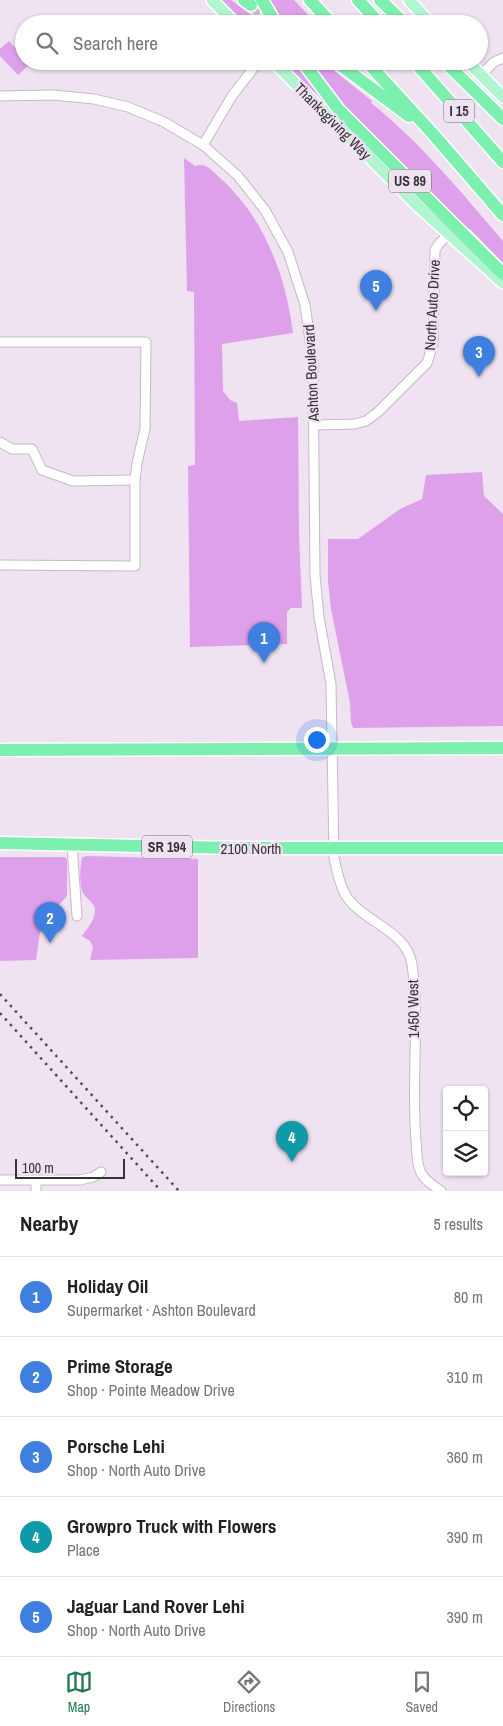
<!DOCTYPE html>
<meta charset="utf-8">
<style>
:root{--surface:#fff;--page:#f2f2f2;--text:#222;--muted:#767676;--line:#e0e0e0;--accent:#20794e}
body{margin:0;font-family:"Archivo Narrow",sans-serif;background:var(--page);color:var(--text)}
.controls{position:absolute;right:15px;bottom:15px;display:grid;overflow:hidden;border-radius:5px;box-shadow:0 1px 4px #0004}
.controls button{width:45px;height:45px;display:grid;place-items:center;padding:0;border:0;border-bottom:1px solid var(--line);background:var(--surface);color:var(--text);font:25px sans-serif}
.scale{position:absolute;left:15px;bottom:12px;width:110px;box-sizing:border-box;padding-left:5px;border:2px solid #363237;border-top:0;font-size:14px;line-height:18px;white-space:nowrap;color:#363237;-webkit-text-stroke:4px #efe2f1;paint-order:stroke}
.you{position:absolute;left:316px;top:739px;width:18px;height:18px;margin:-12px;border:4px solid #fff;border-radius:50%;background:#1a73e8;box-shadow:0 0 0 8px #1a73e833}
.badge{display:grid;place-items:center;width:32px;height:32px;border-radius:50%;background:var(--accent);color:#fff;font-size:16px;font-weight:700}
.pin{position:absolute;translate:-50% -41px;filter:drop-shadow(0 1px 2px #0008)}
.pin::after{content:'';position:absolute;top:26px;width:18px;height:15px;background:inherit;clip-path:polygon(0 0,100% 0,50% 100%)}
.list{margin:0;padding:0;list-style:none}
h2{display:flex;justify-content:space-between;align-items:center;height:65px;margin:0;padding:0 20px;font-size:21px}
h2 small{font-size:16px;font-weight:400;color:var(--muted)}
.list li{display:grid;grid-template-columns:32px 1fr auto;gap:15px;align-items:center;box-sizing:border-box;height:80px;padding:0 20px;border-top:1px solid var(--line)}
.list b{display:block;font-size:19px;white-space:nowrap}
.list p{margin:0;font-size:16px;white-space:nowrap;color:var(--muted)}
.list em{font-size:16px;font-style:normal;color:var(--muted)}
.icon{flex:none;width:28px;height:28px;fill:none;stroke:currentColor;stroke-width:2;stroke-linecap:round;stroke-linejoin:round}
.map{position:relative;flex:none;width:503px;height:1191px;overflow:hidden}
.search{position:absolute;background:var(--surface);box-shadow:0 1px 4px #0004;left:15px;right:15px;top:15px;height:55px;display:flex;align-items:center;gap:12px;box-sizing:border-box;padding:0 18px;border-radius:28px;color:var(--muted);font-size:19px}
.sheet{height:465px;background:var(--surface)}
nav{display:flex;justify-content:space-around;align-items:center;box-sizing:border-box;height:70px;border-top:1px solid var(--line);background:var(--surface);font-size:14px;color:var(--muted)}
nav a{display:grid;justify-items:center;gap:2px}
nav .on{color:var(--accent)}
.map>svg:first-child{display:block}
.grass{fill:#dfa0eb}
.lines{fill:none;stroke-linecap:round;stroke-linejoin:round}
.highway-tunnel{stroke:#cabfcc;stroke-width:12;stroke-dasharray:12 6;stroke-linecap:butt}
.minor-casing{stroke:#c5b9c7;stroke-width:11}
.major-casing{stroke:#fff;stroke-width:14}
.highway-casing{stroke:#fff;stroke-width:15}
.minor{stroke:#fff;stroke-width:9}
.major{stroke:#b1f6d0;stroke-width:11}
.highway{stroke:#7df0b0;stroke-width:12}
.rail{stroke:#504b51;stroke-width:2.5;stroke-dasharray:2.5 5;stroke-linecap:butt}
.labels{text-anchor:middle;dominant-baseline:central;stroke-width:4.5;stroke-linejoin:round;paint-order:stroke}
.shield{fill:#efe2f1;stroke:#6e676f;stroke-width:1}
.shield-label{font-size:14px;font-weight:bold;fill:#363237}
.street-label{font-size:15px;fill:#363237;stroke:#efe2f1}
</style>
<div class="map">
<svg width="503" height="1191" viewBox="0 0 503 1191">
<rect width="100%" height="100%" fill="#efe2f1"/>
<g class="grass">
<polygon points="220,0 231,0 264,24 243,24"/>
<path d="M 266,0 L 294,0 L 317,24 C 292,24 281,23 266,0 Z"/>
<polygon points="9,41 24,57 24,61 28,61 30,64 18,75 0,56 0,49"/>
<polygon points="281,61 294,61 331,110 330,111"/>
<path d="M 308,61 L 323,61 L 326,64 L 372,101 L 371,103 C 421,143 461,192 503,241 L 503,263 L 471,230 L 454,220 L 343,107 Z"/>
<path d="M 184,158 L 195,166 C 206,162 212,171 220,178 C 264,217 286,276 293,333 L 222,344 L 223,391 L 230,400 L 237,403 L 239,421 L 298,417 L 299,533 L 302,608 L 291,608 L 287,612 L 287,644 L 190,647 L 188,466 L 195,465 L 194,292 L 187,291 Z"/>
<polygon points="482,472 484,496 503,514 503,726 353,728 351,722 350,703 331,609 328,581 328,539 358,539 400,509 422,499 426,475"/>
<path d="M 86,856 L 198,859 L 198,958 L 90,960 L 93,947 L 90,941 L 82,936 C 87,929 94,921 95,912 C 96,903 87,900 83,893 C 79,885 80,867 82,858 Z"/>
<polygon points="0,857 65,857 67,860 67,896 41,925 36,960 0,961"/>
</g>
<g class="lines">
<polyline class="highway-tunnel" points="251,5 276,21"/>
<g class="minor-casing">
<g id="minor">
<polyline points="481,75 494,62 503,58"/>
<path d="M 0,96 L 53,95 L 94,99 L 128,107 L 164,122 L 203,145 L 238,176 L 265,210 L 288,252 L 305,305 L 313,361 L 315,575 L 319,617 L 331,684 L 334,858 C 337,870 339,883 345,894 C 361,922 406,929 412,964 C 420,1022 411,1082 416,1140 C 417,1150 416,1163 421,1173 C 425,1181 434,1186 441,1191"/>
<polyline points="203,145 232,96 259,61"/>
<polyline points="0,342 146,342 145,429 137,463 135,480 135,566 0,565"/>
<polyline points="314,425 355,424 366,421 378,412 427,363 433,344 435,250 438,245 448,234"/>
<polyline points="0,442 12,449 32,449 42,470 73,481 135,480"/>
<polyline points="72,844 77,916"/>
<polyline points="0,1180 80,1180 93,1177 101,1172"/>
<polyline points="36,1180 36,1191"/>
</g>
</g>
<g class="major-casing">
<g id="major">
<polyline points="212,0 236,24"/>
<polyline points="409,0 431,24"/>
<polyline points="273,61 420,208 503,283"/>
<polyline points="467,61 503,97"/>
</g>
</g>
<g class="highway-casing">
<g id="highway">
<polyline points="244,0 251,5"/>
<polyline points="262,0 276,24"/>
<polyline points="310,0 332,24"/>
<polyline points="358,0 380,24"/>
<polyline points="380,0 405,24"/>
<polyline points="302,61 339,110 503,274"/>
<polyline points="335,61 409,116"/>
<polyline points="366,61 433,134 503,215"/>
<polyline points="414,61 503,162"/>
<polyline points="444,61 503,119"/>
<polyline points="0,750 503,748"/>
<polyline points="0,843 236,848 503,848"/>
</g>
</g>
<use href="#minor" class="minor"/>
<use href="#major" class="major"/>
<use href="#highway" class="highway"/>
<g class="rail">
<polyline points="0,994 179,1191"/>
<polyline points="0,1013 161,1191"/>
</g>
</g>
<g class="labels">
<g class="shield">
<rect x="444" y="99.5" width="30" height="23" rx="4"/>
<rect x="389" y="169.5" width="42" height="23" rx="4"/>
<rect x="142" y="835.5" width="50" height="23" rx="4"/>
</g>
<g class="shield-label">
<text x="459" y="111">I 15</text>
<text x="410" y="181">US 89</text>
<text x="167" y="847">SR 194</text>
</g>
<g class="street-label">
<text transform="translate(333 121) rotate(45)">Thanksgiving Way</text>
<text transform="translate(432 305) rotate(-87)">North Auto Drive</text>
<text transform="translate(311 373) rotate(-93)">Ashton Boulevard</text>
<text x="251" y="848">2100 North</text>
<text transform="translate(413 1009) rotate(-91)">1450 West</text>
</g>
</g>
</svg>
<div class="controls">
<button><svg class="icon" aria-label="locate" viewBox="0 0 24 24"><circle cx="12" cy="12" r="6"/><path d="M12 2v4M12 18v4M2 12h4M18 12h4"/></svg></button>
<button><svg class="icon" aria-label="layers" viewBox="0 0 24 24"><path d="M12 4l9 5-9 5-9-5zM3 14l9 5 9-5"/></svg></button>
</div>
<div class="scale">100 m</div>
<div class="you"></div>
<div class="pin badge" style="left:264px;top:663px;background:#3f7fe0">1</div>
<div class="pin badge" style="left:50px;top:943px;background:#3f7fe0">2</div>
<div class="pin badge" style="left:479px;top:377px;background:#3f7fe0">3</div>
<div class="pin badge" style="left:292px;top:1162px;background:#0f9aa8">4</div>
<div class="pin badge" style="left:376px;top:311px;background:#3f7fe0">5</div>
<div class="search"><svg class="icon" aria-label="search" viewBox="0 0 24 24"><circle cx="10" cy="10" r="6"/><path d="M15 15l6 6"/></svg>Search here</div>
</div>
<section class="sheet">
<h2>Nearby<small>5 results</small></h2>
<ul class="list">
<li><span class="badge" style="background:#3f7fe0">1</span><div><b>Holiday Oil</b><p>Supermarket · Ashton Boulevard</p></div><em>80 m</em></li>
<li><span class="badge" style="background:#3f7fe0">2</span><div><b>Prime Storage</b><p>Shop · Pointe Meadow Drive</p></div><em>310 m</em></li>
<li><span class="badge" style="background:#3f7fe0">3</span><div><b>Porsche Lehi</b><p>Shop · North Auto Drive</p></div><em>360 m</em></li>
<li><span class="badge" style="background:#0f9aa8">4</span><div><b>Growpro Truck with Flowers</b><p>Place</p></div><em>390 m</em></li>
<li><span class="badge" style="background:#3f7fe0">5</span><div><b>Jaguar Land Rover Lehi</b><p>Shop · North Auto Drive</p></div><em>390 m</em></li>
</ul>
</section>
<nav>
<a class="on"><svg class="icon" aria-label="map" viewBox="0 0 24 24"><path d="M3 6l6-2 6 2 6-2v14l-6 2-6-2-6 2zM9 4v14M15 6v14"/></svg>Map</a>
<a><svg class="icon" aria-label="directions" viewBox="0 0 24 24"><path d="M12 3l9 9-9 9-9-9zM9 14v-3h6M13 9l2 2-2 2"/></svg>Directions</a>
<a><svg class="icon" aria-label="saved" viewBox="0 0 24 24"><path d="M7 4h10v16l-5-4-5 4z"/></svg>Saved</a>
</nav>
